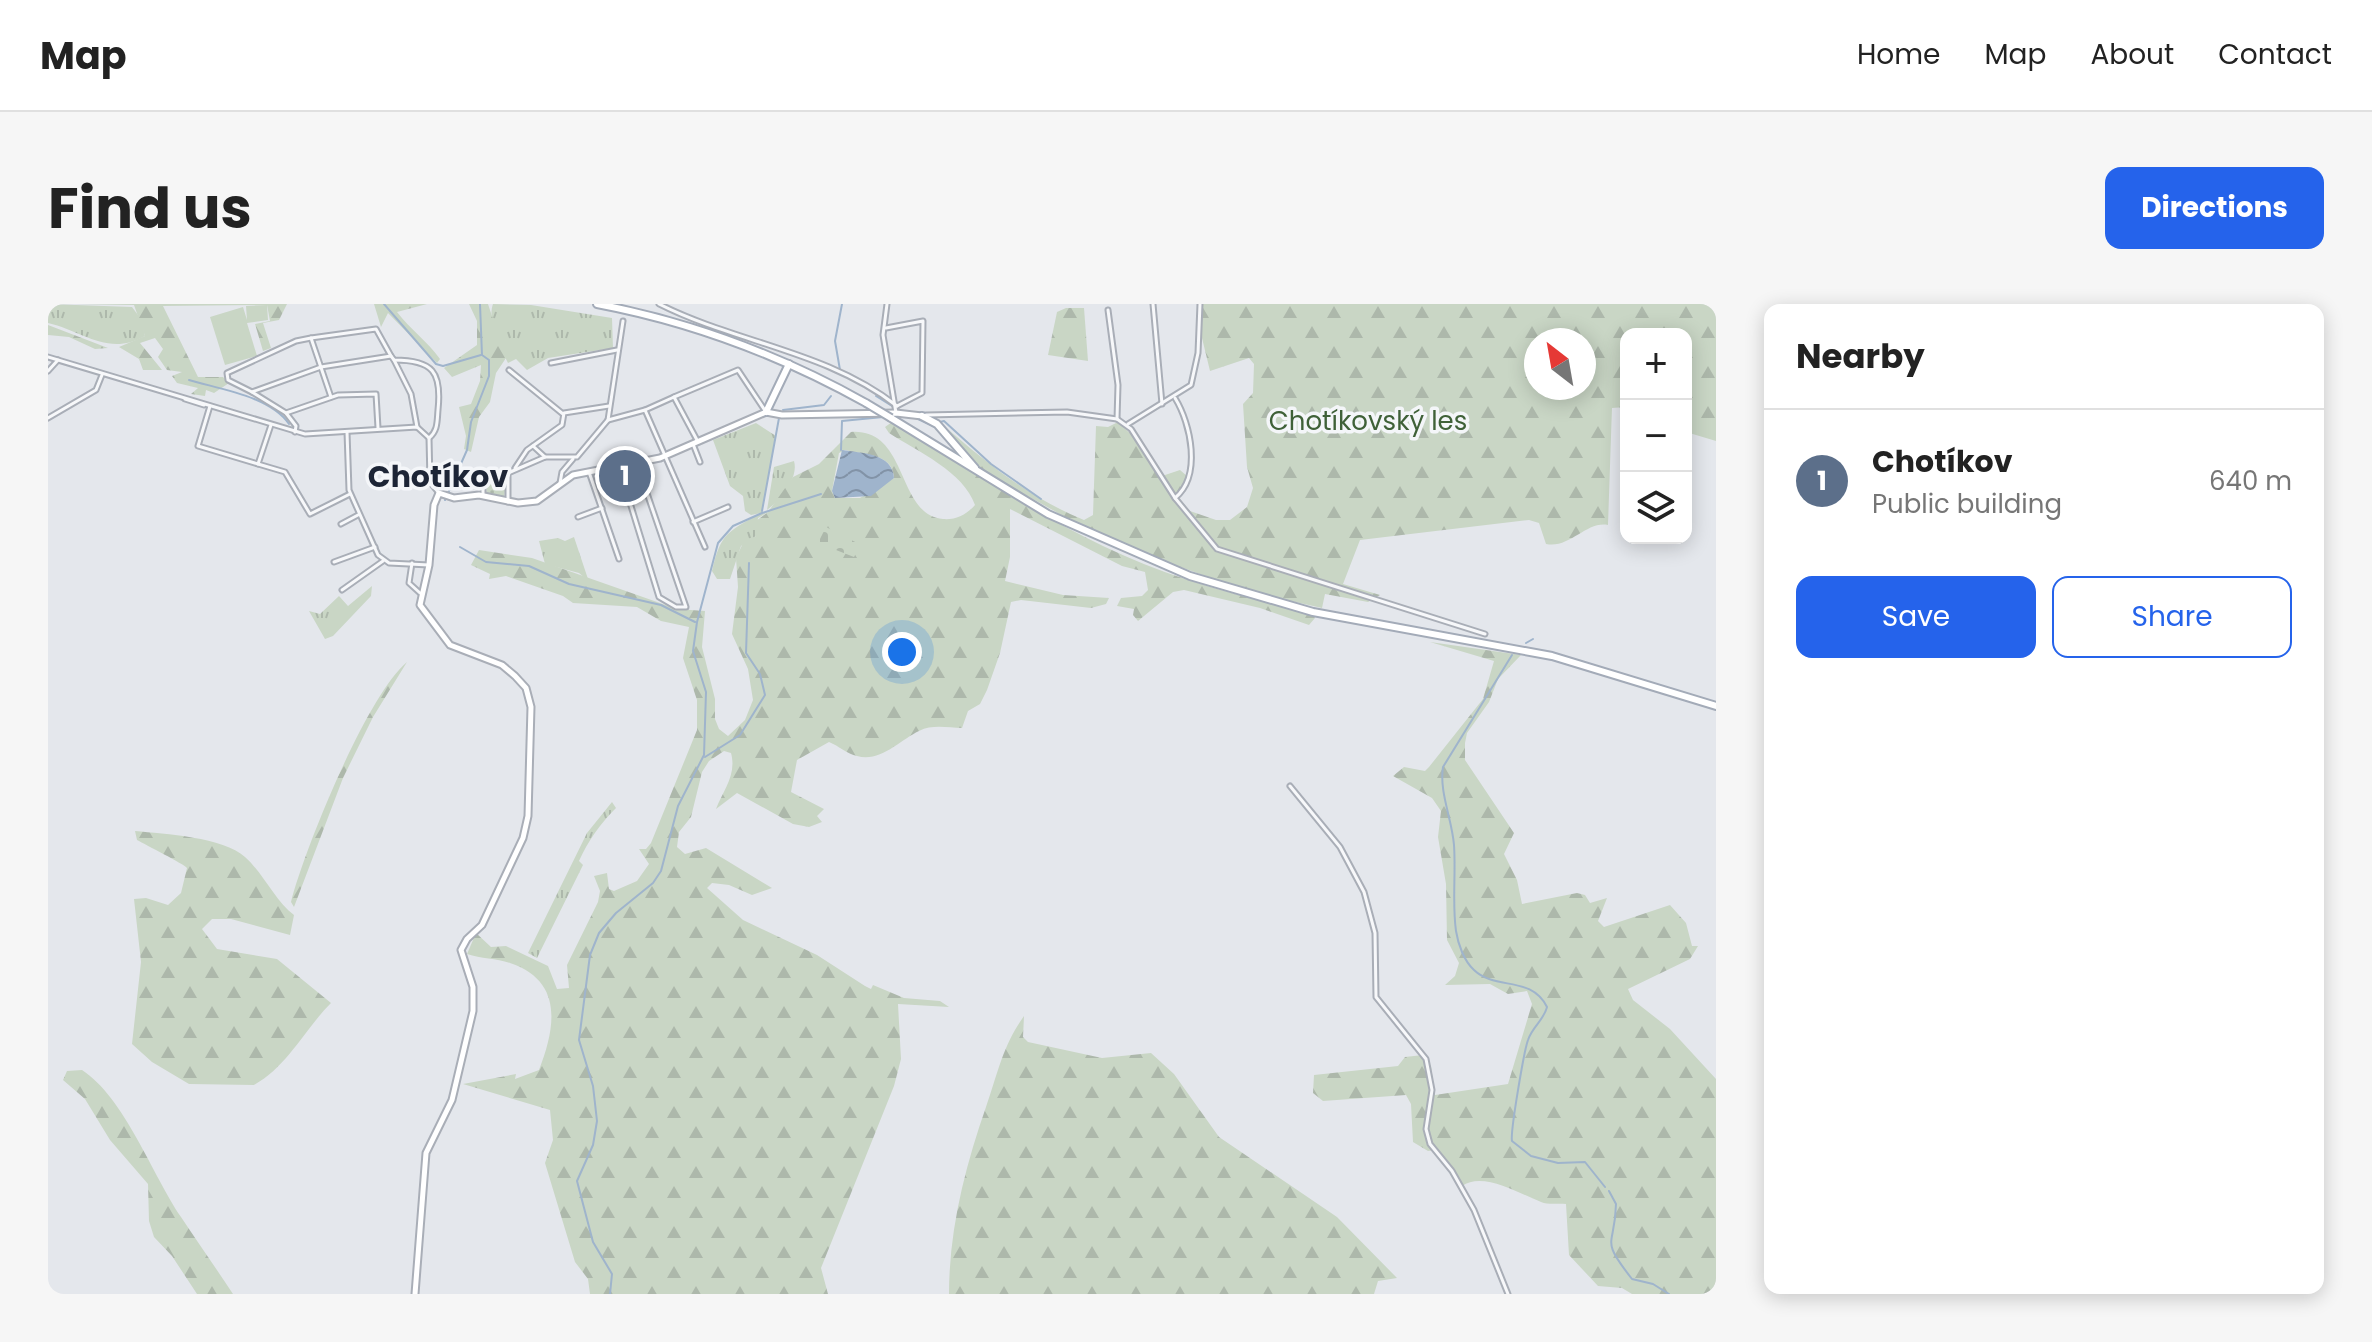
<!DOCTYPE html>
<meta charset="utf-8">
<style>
:root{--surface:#fff;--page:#f6f6f6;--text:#222;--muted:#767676;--line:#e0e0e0;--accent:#2563eb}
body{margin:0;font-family:Poppins,sans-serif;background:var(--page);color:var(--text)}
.controls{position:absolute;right:24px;top:24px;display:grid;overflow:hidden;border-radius:16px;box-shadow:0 4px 20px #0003}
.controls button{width:72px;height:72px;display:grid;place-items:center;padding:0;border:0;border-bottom:2px solid var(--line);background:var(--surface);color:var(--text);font:40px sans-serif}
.compass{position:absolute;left:1476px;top:24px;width:72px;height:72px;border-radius:50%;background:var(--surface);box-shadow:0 4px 20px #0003;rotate:329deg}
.you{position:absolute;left:854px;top:348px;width:28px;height:28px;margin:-20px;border:6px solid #fff;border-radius:50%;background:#1a73e8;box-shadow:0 0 0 12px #1a73e833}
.badge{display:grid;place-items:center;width:52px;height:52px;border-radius:50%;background:var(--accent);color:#fff;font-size:26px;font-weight:700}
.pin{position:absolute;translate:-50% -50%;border:4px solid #fff;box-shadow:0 2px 8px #0006}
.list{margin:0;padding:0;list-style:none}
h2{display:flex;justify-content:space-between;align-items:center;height:104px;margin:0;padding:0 32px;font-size:34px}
h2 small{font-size:26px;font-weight:400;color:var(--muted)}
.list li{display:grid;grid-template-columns:52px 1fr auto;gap:24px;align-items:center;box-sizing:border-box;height:144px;padding:0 32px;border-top:2px solid var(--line)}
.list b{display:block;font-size:30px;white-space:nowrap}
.list p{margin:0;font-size:26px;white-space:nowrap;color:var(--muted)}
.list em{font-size:26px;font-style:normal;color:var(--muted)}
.actions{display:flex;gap:16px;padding:24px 32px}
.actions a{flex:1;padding:18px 0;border:2px solid var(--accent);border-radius:16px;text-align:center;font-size:28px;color:var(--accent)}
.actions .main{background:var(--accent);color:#fff}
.icon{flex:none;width:44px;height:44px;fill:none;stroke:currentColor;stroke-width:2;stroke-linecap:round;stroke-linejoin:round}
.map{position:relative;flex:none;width:1668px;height:990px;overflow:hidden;border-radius:16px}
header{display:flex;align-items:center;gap:48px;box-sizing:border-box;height:112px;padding:0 40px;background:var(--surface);border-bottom:2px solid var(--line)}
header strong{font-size:38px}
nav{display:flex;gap:44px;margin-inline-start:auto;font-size:28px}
.intro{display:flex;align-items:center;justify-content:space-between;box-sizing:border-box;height:192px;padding:0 48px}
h1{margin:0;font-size:56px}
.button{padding:20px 36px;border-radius:16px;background:var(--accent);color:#fff;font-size:28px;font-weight:700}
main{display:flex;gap:48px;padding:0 48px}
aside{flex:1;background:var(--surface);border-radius:16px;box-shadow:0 4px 20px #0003}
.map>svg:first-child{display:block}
.grass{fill:url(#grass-tufts)}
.forest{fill:url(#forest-firs);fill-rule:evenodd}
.cemetery{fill:url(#cemetery-stones)}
.park{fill:url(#park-dots)}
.pitch{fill:#c9d6c5}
.water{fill:url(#water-waves)}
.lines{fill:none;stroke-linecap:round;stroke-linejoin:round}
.stream{stroke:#9fb4cc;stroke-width:2}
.street-casing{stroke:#a9aeb7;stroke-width:7}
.secondary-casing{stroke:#a9aeb7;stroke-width:9}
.primary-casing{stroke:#a3abb8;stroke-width:10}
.street{stroke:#f7f8fa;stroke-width:3}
.secondary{stroke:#fff;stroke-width:5}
.primary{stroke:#fff;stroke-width:6}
.primary-bridge-casing{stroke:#a3abb8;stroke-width:10;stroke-linecap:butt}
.primary-bridge{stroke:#fff;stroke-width:6}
.labels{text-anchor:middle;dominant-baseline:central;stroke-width:7;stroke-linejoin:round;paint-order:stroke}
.park-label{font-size:26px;fill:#3f6138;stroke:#f4f6f9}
.quarter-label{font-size:30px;font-weight:bold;fill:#1d2536;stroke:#f4f6f9}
</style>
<header>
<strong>Map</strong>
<nav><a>Home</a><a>Map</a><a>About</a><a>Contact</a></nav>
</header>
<div class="intro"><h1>Find us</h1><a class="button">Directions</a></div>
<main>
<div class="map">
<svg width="1668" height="990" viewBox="0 0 1668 990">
<defs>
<pattern id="grass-tufts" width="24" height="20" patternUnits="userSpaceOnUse" patternTransform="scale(2)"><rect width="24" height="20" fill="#c9d6c5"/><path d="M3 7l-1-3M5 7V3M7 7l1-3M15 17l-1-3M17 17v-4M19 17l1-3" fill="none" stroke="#adb8ab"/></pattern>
<pattern id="forest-firs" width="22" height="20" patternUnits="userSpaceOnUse" patternTransform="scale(2)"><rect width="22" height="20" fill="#c9d6c5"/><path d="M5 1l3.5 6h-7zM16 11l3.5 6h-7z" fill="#adb8ab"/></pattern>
<pattern id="cemetery-stones" width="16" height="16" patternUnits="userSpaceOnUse" patternTransform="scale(2)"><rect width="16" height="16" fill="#c9d6c5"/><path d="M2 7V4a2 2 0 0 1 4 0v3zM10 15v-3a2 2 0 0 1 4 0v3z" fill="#adb8ab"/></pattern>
<pattern id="park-dots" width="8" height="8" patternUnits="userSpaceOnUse" patternTransform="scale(2)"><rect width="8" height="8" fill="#c9d6c5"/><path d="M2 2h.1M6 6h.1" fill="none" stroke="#adb8ab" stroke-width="1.8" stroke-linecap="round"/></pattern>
<pattern id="water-waves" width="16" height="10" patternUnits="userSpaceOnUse" patternTransform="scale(2)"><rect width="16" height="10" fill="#9fb4cc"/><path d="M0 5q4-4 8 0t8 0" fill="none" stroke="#8293a7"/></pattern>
</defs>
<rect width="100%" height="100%" fill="#e4e7ec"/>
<g class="grass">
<path d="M 0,0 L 84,3 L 93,15 L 97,32 C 60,53 35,27 0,19 Z"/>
<path d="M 445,0 L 483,1 L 564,14 L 565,44 L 500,54 L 479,66 L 468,55 L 460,59 C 452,43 439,16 445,0 Z"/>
<path d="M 708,119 L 728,132 L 714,208 L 720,208 L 710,214 L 708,232 L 693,242 L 682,275 L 669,275 L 664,267 C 673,228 680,228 713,209 L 703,211 L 697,207 L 695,192 L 682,182 L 665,136 Z"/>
<path d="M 746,157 C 751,174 732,196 719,206 L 726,163 Z"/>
<polygon points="526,233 540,275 538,275 531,269 497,260 491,237 510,234 517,237"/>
<polygon points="324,282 323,292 285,332 277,335 261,307 272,310 291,292 300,302"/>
<path d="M 564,498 L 568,504 C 552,520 540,537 531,557 L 535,561 L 489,654 L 480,649 L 539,529 Z"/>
</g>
<g class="forest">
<polygon points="25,0 239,0 231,16 215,19 223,44 215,47 207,20 222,17 219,1 115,2 150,73 175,73 181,79 166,89 158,86 157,92 143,90 150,84 129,79 124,72 134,68 119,66 110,53 115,45 107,34 92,39 114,66 95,66 91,55 71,43 97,32 86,1"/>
<path d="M 326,0 L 379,0 L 349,8 C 363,26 379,37 392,55 L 389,59 L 340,9 L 333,23 Z"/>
<polygon points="421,0 440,0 458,54 448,69 442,98 431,113 423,148 416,145 418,132 411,103 423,100 432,77 433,61 404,73 396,64 429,41 429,17"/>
<path d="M 1153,0 L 1668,0 L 1668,137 L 1638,128 L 1638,30 L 1578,30 L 1578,103 L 1564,104 L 1560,221 C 1538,217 1522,245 1498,240 L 1491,219 L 1481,216 L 1312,236 L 1295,280 L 1332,291 L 1320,298 L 1277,290 L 1274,304 L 1199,287 L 1058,236 L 937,168 L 896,125 L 896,122 C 940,160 982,194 1036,216 L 1045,211 L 1048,122 L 1060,123 L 1070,118 L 1088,135 L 1111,173 L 1132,166 L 1139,172 L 1131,194 L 1142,207 L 1168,216 L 1182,216 L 1199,203 L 1205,184 L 1199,163 L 1195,100 L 1205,89 L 1206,60 L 1201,54 L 1162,67 L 1154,34 ZM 1488,36 L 1536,36 L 1536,84 L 1488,84 Z"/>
<polygon points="1018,4 1036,4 1040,57 1000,51 1009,8"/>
<polygon points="0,21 60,44 47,45 21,33 0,31"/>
<path d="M 844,118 C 913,161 982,207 1055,242 C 1121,274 1193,293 1264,309 L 1267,314 L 1261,321 L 1212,304 L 1136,286 L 1125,288 L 1090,317 L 1085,311 L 1086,305 L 1069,302 L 1073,294 L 1094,292 L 1100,286 L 1097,268 L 1074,262 L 962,205 L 962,253 L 957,277 L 1015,291 L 1061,294 L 1058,300 L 1043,304 L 973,296 L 963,298 L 952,349 L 939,386 L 932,400 L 920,407 L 914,424 C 900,424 885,420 871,427 C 852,436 832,459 809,452 C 799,450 791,442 781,438 L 749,456 L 743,488 L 776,505 L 769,512 L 774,518 L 761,523 L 745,520 L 689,489 L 668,505 C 675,486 689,471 683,449 L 676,447 L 661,457 L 654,468 L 643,513 L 631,528 L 629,543 L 637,550 L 658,544 L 724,584 L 704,591 L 681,581 L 664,579 L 659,584 L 695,616 L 769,651 L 817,682 L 823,685 L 825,681 L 856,694 L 892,697 L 901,703 L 850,700 L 853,755 L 846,782 L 773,964 L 780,990 L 542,990 L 540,975 L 527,958 L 497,859 L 505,836 L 502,806 L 415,780 L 468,770 L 467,775 L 491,766 C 508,722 515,677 462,659 C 448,654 433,655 419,650 L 428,629 L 443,643 L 458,642 L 500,662 L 509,685 L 521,684 L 519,661 L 550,598 L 552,587 L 546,572 L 559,569 L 561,585 L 566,587 L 589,577 L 601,560 L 591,545 L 598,545 L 603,539 L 649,426 L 649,396 L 635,354 L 641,323 L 613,317 L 589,303 L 525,299 L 515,292 L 458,272 L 441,275 L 442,270 L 423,261 L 431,246 L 484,254 L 629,305 L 657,307 L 654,343 L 667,395 L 667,415 L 671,425 L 680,432 L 697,416 L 705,396 L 700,365 L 684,330 L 690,283 L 688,254 L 695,239 L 708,232 L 708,217 L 720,208 L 745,173 L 771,160 L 803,128 C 861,124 848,211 895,215 C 908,216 918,211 927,201 C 916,168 869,147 841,129 L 837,123 ZM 797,146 C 816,151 845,149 846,174 L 812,194 L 787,194 L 784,187 L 791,149 Z"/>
<path d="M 1382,338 L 1473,351 L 1450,375 L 1441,398 L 1419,429 L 1417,439 L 1417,456 L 1466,529 L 1456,550 L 1469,576 L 1474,600 L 1529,589 L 1537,591 L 1542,599 L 1559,594 L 1550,617 L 1556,623 L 1622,601 L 1638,619 L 1644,642 L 1650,642 L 1642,655 L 1580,685 L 1585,696 L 1622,725 L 1668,775 L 1668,990 L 1584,990 L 1574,984 L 1550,982 L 1521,951 L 1518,900 C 1510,899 1500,901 1493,898 C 1472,890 1435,867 1414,882 L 1387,846 L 1380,847 L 1365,838 L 1363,800 L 1358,791 L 1275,797 L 1265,789 L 1266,771 L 1350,762 L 1357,753 L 1375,751 L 1383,762 L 1387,791 L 1460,780 L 1484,700 L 1479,687 L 1460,690 L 1442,680 L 1397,681 L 1407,672 L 1411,659 L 1399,636 L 1398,580 L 1390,533 L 1393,507 L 1384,494 L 1345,472 L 1356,463 L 1377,467 L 1381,463 L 1435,395 L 1446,357 Z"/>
<path d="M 359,358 L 325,413 L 295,474 L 246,603 L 243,598 C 256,546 319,391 359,358 Z"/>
<path d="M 87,527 C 117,530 175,533 197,553 C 216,570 227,597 246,611 L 242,631 L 183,615 L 164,615 L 154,625 L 169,645 L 229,655 L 283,699 C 256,726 240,762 206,781 L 141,780 L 104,758 L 84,740 L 93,658 L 86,595 L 98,594 L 120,601 L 133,589 L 139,564 C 136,560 98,541 89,536 Z"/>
<path d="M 976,712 L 975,733 L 980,738 L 1054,754 L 1103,749 L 1126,770 L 1171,833 L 1289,913 L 1349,974 L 1330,977 L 1326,990 L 901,990 C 901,926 917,863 938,803 C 950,769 954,743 976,712 Z"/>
<path d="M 34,766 C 76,793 105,872 133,913 C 150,939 168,964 185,990 L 149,990 L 124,952 L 106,933 L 101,917 L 100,880 L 62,836 L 37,795 L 15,776 L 19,767 Z"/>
</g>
<polygon class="cemetery" points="778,223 813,241 806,253 770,239"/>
<polygon class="park" points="459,172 456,194 438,190 440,173"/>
<polygon class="pitch" points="219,1 220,16 199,19 209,52 177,61 162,13 195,3 199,16 198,2"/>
<path class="water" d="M 794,146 C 813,149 845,149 846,174 L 823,192 L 787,194 L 784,187 Z"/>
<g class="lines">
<g class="stream">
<polyline points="336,0 388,60 395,62 433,51"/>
<polyline points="792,66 787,37 794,0"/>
<path d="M 141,76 C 171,85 222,92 241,120"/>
<polyline points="828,92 844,102"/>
<polyline points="735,106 776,101 783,92"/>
<polyline points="868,114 887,123"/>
<polyline points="892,118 896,117 943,160 993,195"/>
<polyline points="793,146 794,117 835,113"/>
<polyline points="397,196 419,146 423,118 441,72 441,56 434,51 432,0"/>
<polyline points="714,207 731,114"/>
<polyline points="412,243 438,258 481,262 521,280 613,301 647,318"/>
<polyline points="1478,339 1485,335"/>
<path d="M 1464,351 L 1395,463 C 1391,488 1404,515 1406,541 C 1408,570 1404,599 1408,627 C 1410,640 1416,657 1426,666 C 1448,687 1483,671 1499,703 C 1496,716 1484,723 1480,736 C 1476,747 1462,829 1464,837 L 1483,852 L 1510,859 L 1537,858 L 1557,883"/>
<polyline points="657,453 692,431 717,391 712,370 698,349 701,259"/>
<path d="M 1561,887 L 1568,900 C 1567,944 1551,933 1584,975 L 1605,980 L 1621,990"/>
<polyline points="562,990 564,970 545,938 529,877 545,841 549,817 545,782 531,736 542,651 551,629 568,609 605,579 613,567 630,502 656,451 658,388 645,347 649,318 670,239 685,222 714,209 773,190"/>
</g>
<g class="street-casing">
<g id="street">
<path d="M 611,0 C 688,39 779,47 849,102"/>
<polyline points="839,0 835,31 848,109"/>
<polyline points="1105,0 1114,100"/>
<polyline points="1060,6 1070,81 1069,115"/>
<polyline points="838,24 875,17 874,89 849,102"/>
<polyline points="0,53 257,130 369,123 381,134 382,178 391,189"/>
<polyline points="346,56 363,90 369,123"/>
<polyline points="503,59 569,46"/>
<polyline points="461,66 515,110"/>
<polyline points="0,67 10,56"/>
<polyline points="204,88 180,76 179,69 248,37 263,34"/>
<polyline points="283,93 263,34 328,25 343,52"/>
<polyline points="626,93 690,66 718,108"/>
<path d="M 1127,94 C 1143,120 1154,172 1127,194"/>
<polyline points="137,95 156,101"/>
<polyline points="162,102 150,142 210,160"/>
<polyline points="597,106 657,243"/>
<polyline points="238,109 290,91 328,90 330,124"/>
<polyline points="878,111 1019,108 1069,115 1083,125 1127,194 1169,245 1437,330"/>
<polyline points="0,114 48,86 54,71"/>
<polyline points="560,116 597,106 626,93 649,136"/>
<polyline points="1080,120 1143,81 1150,49 1152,0"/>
<polyline points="223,121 210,160 237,168 262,210 302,190"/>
<path d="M 247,128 L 248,122 L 238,109 L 204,88 L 273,63 L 343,52 L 346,56 C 385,56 394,68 390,106 C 389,117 390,127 381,134"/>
<polyline points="299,128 301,186 330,251 341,259 381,261"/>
<polyline points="645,140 652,158"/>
<polyline points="485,142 497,153"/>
<polyline points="571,163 611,293 628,303 638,303 589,160"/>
<polyline points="467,164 479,146 514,121 516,109 561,102"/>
<polyline points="407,165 435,173 460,169"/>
<polyline points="541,168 571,255"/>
<polyline points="435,173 435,192"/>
<polyline points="512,179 514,168 525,155"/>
<polyline points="460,198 460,169 497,153 529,153 560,116 575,17"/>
<polyline points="530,213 554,204"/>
<polyline points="645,218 680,203"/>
<polyline points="293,220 310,211"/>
<polyline points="286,258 327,243"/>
<polyline points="364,259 361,279 372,289"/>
<polyline points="294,286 335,257"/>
<polyline points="1242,482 1292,543 1316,588 1327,629 1328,693 1378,755 1384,786 1378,825 1382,840 1404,867 1426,906 1460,990"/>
</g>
</g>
<g class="secondary-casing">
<polyline id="secondary" points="367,990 378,849 404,796 425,707 425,683 413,646 419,635 434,621 475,534 480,512 483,403 478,384 467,372 454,361 402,341 372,301 381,261 386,201 391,189 406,194 431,191 470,199 489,197 525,171 612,154 718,108 734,111 848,109 874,112"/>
</g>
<g class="primary-casing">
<g id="primary">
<path d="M 549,0 C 644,18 734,52 818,99"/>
<polyline points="718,108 741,60"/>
<polyline points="874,112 889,120 927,164"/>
<polyline points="843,114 1000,210 1142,272 1265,308 1504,352 1668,402"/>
</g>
</g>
<use href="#street" class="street"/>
<use href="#secondary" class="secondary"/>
<use href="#primary" class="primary"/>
<g class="primary-bridge-casing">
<polyline id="primary-bridge" points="818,99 843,114"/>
</g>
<use href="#primary-bridge" class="primary-bridge"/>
</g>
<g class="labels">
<g class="park-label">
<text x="1320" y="117">Chotíkovský les</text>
</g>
<g class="quarter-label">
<text x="390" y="172">Chotíkov</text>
</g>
</g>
</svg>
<div class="controls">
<button>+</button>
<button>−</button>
<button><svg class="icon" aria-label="layers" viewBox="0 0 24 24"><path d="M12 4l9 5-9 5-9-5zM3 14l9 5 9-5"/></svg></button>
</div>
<svg class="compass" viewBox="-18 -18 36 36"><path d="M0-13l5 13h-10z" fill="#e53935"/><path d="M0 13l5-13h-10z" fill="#767676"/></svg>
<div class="you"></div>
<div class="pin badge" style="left:577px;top:172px;background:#5c6f8a">1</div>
</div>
<aside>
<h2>Nearby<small></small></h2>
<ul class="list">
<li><span class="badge" style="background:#5c6f8a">1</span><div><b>Chotíkov</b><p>Public building</p></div><em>640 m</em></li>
</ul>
<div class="actions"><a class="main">Save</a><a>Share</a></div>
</aside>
</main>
